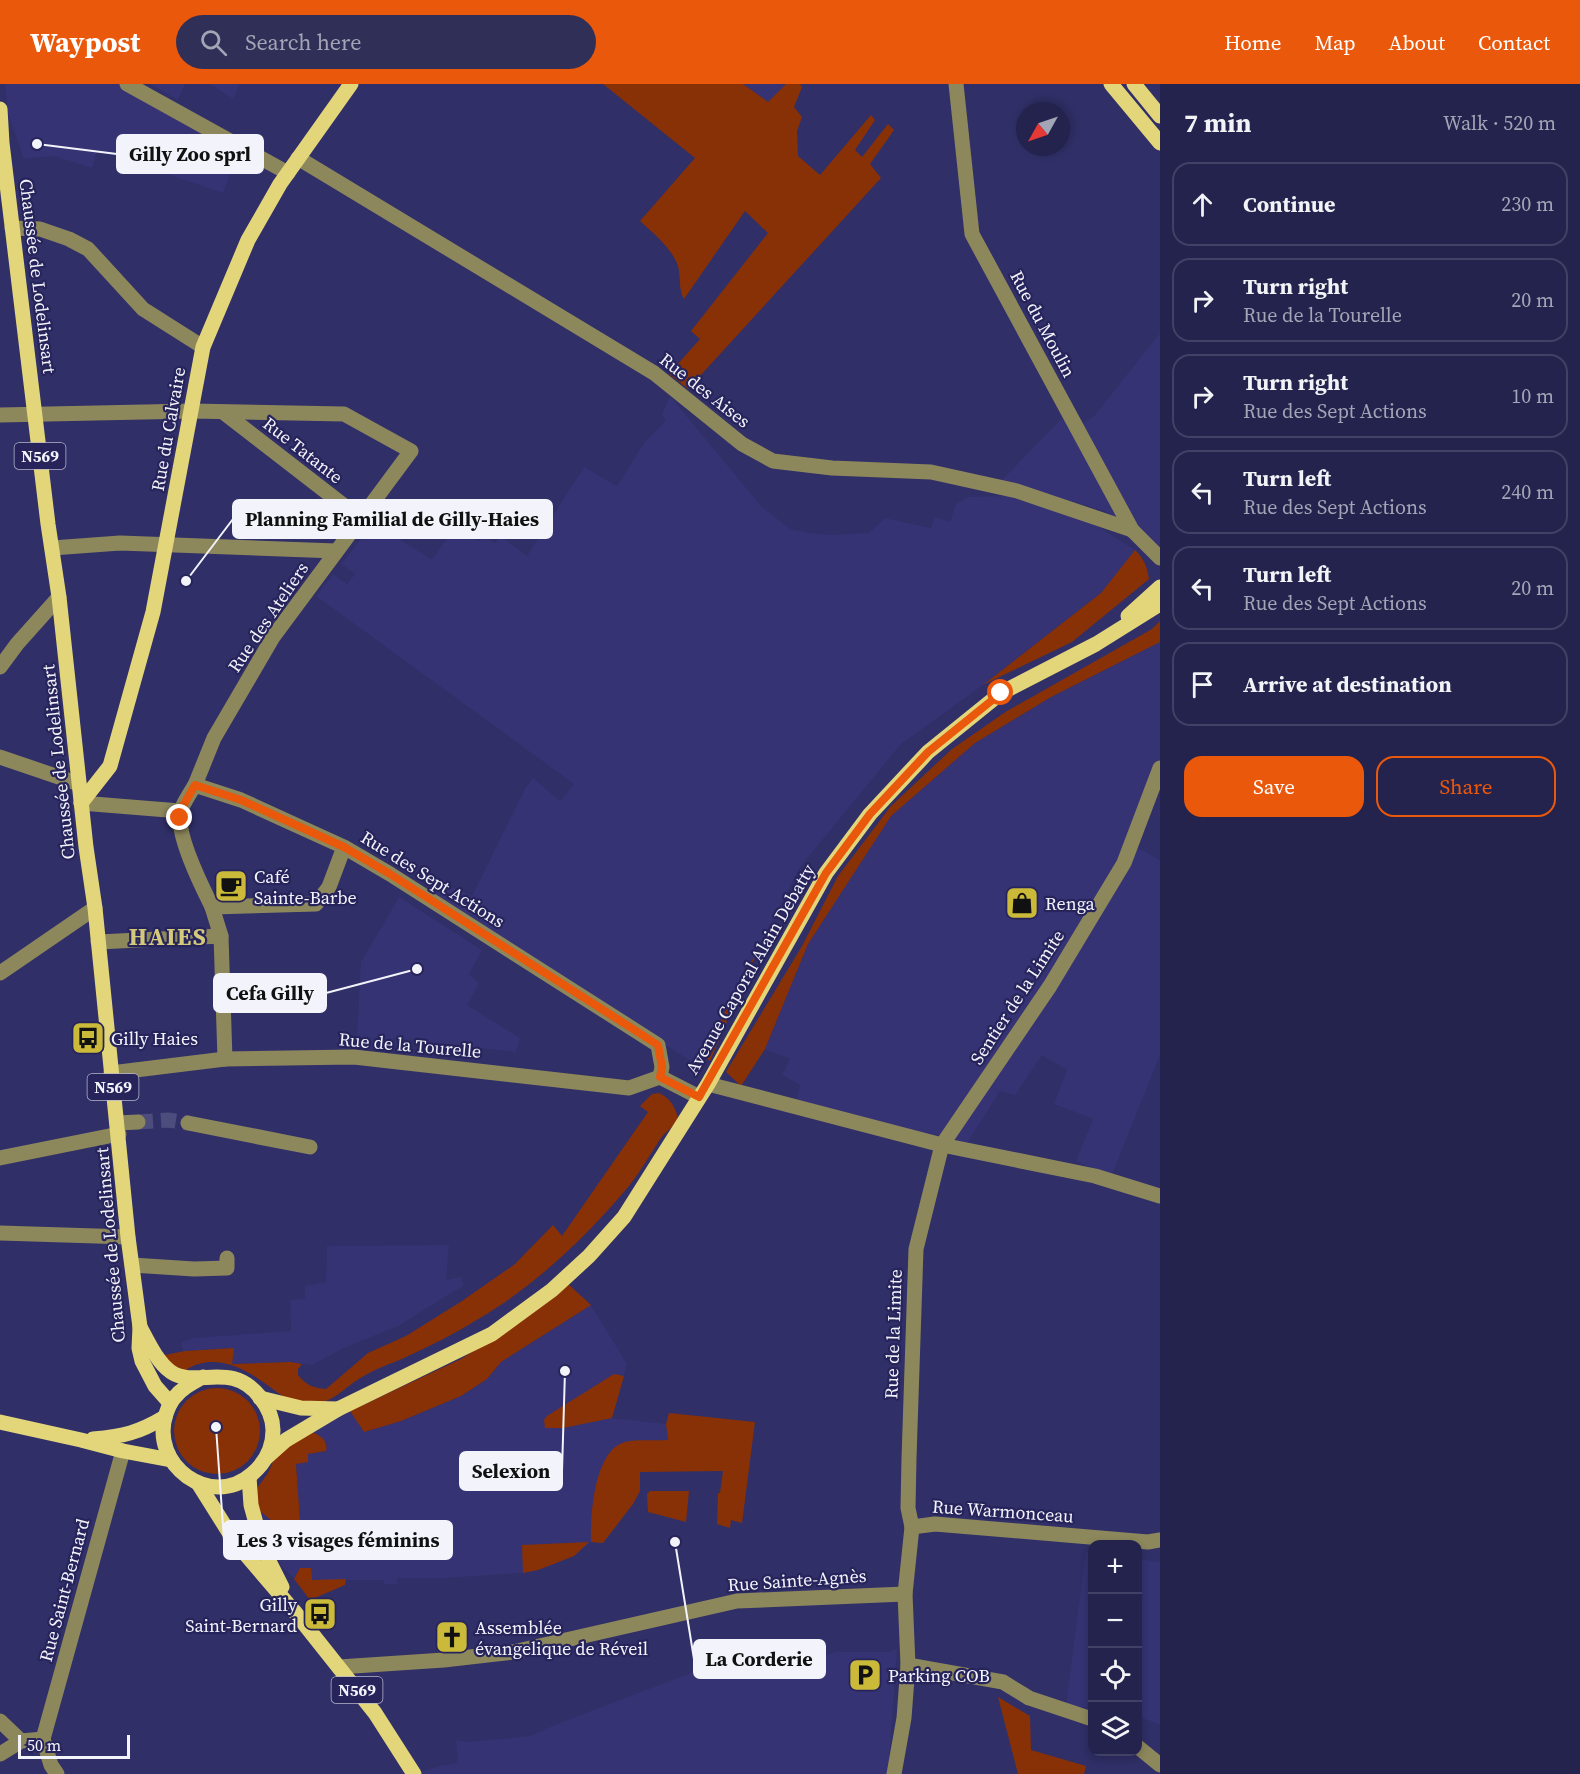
<!DOCTYPE html>
<meta charset="utf-8">
<style>
:root{--surface:#24234d;--page:#302f57;--text:#f1f3f6;--muted:#a3a4b6;--line:#414065;--accent:#ea580c}
body{margin:0;font-family:"Source Serif 4",serif;background:var(--page);color:var(--text)}
.controls{position:absolute;right:18px;bottom:18px;display:grid;overflow:hidden;border-radius:12px;box-shadow:0 3px 9px #0003}
.controls button{width:54px;height:54px;display:grid;place-items:center;padding:0;border:0;border-bottom:2px solid var(--line);background:var(--surface);color:var(--text);font:30px sans-serif}
.compass{position:absolute;left:1016px;top:18px;width:54px;height:54px;border-radius:50%;background:var(--surface);box-shadow:0 3px 9px #0003;rotate:230deg}
.scale{position:absolute;left:18px;bottom:15px;width:112px;box-sizing:border-box;padding-left:6px;border:3px solid #f3f4fb;border-top:0;font-size:16px;line-height:21px;white-space:nowrap;color:#f3f4fb;-webkit-text-stroke:4px #27245c;paint-order:stroke}
.stop{position:absolute;width:18px;height:18px;margin:-14px;border:4px solid #ea580c;border-radius:50%;background:#fff}
.stop.end{background:#ea580c;border-color:#fff;box-shadow:0 2px 6px #0008}
.list{margin:0;padding:0;list-style:none}
h2{display:flex;justify-content:space-between;align-items:center;height:78px;margin:0;padding:0 24px;font-size:26px}
h2 small{font-size:20px;font-weight:400;color:var(--muted)}
.list li{display:grid;grid-template-columns:39px 1fr auto;gap:18px;align-items:center;box-sizing:border-box;height:84px;margin:0 12px 12px;padding:0 12px;border:2px solid var(--line);border-radius:18px}
.list b{display:block;font-size:22px;white-space:nowrap}
.list p{margin:0;font-size:20px;white-space:nowrap;color:var(--muted)}
.list em{font-size:20px;font-style:normal;color:var(--muted)}
.actions{display:flex;gap:12px;padding:18px 24px}
.actions a{flex:1;padding:14px 0;border:2px solid var(--accent);border-radius:18px;text-align:center;font-size:21px;color:var(--accent)}
.actions .main{background:var(--accent);color:#fff}
.icon{flex:none;width:33px;height:33px;fill:none;stroke:currentColor;stroke-width:2;stroke-linecap:round;stroke-linejoin:round}
.map{position:relative;flex:none;width:1160px;height:1690px;overflow:hidden}
header{display:flex;align-items:center;gap:36px;box-sizing:border-box;height:84px;padding:0 30px;background:var(--accent);color:#fff}
header strong{font-size:28px}
nav{display:flex;gap:33px;margin-inline-start:auto;font-size:21px}
.search{width:420px;height:54px;background:var(--page);display:flex;align-items:center;gap:15px;box-sizing:border-box;padding:0 21px;border-radius:33px;color:var(--muted);font-size:22px}
main{display:flex}
aside{flex:1;background:var(--surface)}
.map>svg:first-child{display:block}
.built{fill:#353373}
.green{fill:#883106}
.lines{fill:none;stroke-linecap:round;stroke-linejoin:round}
.minor-tunnel{stroke:#4d4d7d;stroke-width:15;stroke-dasharray:15 8;stroke-linecap:butt}
.minor{stroke:#8d875c;stroke-width:15}
.major{stroke:#e3d67a;stroke-width:15}
.route{stroke:#ea580c;stroke-width:8}
.labels{text-anchor:middle;dominant-baseline:central;stroke-width:4.5;stroke-linejoin:round;paint-order:stroke}
.shield{fill:#27245c;stroke:#b6b6cb;stroke-width:1.5}
.shield-label{font-size:16px;font-weight:bold;fill:#f3f4fb}
.street-label{font-size:18px;fill:#f3f4fb;stroke:#27245c}
.poi-label{font-size:18px;fill:#f3f4fb;stroke:#27245c;text-anchor:start}
.district-label{font-size:24px;font-weight:bold;letter-spacing:1.5px;fill:#d5ca7c;stroke:#27245c}
.leader{fill:none;stroke:#f3f4fb;stroke-width:2}
.callout-dot{fill:#f3f4fb;stroke:#27245c;stroke-width:2}
.callout{fill:#f3f4fb;stroke:#f3f4fb;stroke-width:2}
.callout-label{font-size:20px;text-anchor:middle;font-weight:bold;fill:#111}
</style>
<header>
<strong>Waypost</strong>
<div class="search"><svg class="icon" aria-label="search" viewBox="0 0 24 24"><circle cx="10" cy="10" r="6"/><path d="M15 15l6 6"/></svg>Search here</div>
<nav><a>Home</a><a>Map</a><a>About</a><a>Contact</a></nav>
</header>
<main>
<div class="map">
<svg width="1160" height="1690" viewBox="0 0 1160 1690">
<rect width="100%" height="100%" fill="#302f67"/>
<g class="built">
<polygon points="5,0 119,0 234,68 236,73 223,109 97,66 92,84 54,72 24,75 8,30"/>
<polygon points="150,0 185,0 178,16"/>
<polygon points="210,0 240,0 233,15"/>
<polygon points="743,0 786,0 768,18"/>
<polygon points="1160,249 1160,465 1105,427 1001,397 1061,335 1084,339 1095,331"/>
<polygon points="670,312 761,422 790,445 810,449 832,451 869,449 885,434 931,444 935,433 950,438 956,420 968,413 1006,412 1086,435 1135,466 1101,509 983,601 901,660 800,783 697,981 429,811 439,797 472,812 526,703 533,694 560,717 574,700 316,512 333,490 347,500 355,490 341,480 374,439 431,475 434,473 455,443 478,457 485,453 495,459 501,452 527,472 584,383 617,402 644,359 666,337 662,331"/>
<polygon points="1160,558 1160,689 1132,761 1160,776 1160,971 1111,1093 1076,1077 1093,1035 1054,1020 1067,986 1042,971 1015,1011 1000,1007 967,1059 952,1054 795,1023 800,1001 782,991 790,975 765,965 808,860 852,789 891,732 975,659 1051,613"/>
<polygon points="399,813 482,866 469,890 479,899 467,921 520,954 516,968 394,954 391,967 367,964 357,952 361,878"/>
<polygon points="449,1161 446,1196 462,1193 463,1202 398,1242 346,1263 312,1281 291,1278 231,1280 233,1264 183,1267 181,1258 194,1254 291,1247 290,1216 305,1215 305,1202 326,1198 327,1162"/>
<polygon points="591,1221 627,1280 612,1334 666,1340 671,1387 639,1388 640,1407 633,1420 603,1459 591,1458 574,1472 538,1486 523,1489 446,1494 397,1494 397,1500 384,1500 384,1496 312,1496 300,1484 294,1495 283,1484 268,1454 259,1426 294,1456 301,1452 296,1379 307,1370 326,1367 327,1365 327,1359 309,1346 350,1327 364,1348 401,1337 461,1312 487,1295 501,1278"/>
<polygon points="1086,1468 1092,1469 1092,1624 1066,1622"/>
<polygon points="1138,1475 1160,1478 1160,1641 1138,1632"/>
<polygon points="761,1562 767,1586 836,1568 888,1568 897,1565 888,1690 422,1690 421,1688 439,1682 458,1679 456,1656 467,1658 530,1652 557,1640"/>
</g>
<g class="green">
<path d="M 603,0 L 743,0 L 768,18 L 786,0 L 800,0 L 802,3 L 794,23 L 802,33 L 797,47 L 798,72 L 820,91 L 871,31 L 875,36 L 855,66 L 862,73 L 888,40 L 894,46 L 870,80 L 881,94 L 688,305 L 669,290 L 700,255 L 691,247 L 768,149 L 745,127 L 684,215 C 678,204 681,193 678,182 C 671,163 654,150 640,137 L 695,74 Z"/>
<path d="M 1135,466 C 1144,475 1147,482 1149,495 L 1072,558 L 983,601 L 1101,509 Z"/>
<polygon points="1160,537 1160,558 1051,613 975,659 891,732 808,860 765,965 741,1002 726,988 802,862 838,792 891,722 952,665 1007,627 1152,545"/>
<polygon points="759,863 710,977 702,971"/>
<path d="M 659,1009 C 670,1014 674,1021 678,1033 C 674,1044 665,1047 659,1057 C 649,1072 640,1088 629,1102 C 587,1152 536,1201 480,1234 C 456,1249 430,1262 404,1274 C 390,1280 375,1285 362,1293 C 340,1306 336,1319 307,1320 C 290,1320 276,1307 263,1298 C 239,1281 211,1269 184,1287 L 168,1280 L 160,1272 L 185,1267 L 234,1264 L 232,1280 L 291,1278 L 302,1280 L 298,1285 L 298,1291 C 306,1301 313,1304 326,1305 L 368,1269 L 406,1252 L 462,1217 L 515,1180 L 553,1141 L 562,1152 L 648,1028 L 640,1022 L 652,1010 Z"/>
<polygon points="567,1199 591,1221 501,1278 487,1295 461,1312 401,1337 364,1348 350,1327 461,1275 527,1233"/>
<polygon points="614,1290 624,1292 612,1334 563,1344 545,1344 544,1336 547,1332"/>
<circle cx="217" cy="1347" r="43"/>
<path d="M 669,1329 L 755,1338 L 742,1439 L 731,1436 L 730,1444 L 717,1440 L 718,1409 L 720,1409 L 723,1387 L 640,1388 L 640,1407 L 633,1420 L 603,1459 L 591,1458 C 590,1432 594,1366 625,1358 C 638,1355 654,1357 668,1356 L 666,1340 Z"/>
<path d="M 309,1346 C 318,1351 329,1355 326,1367 L 308,1370 L 308,1378 L 296,1380 L 301,1451 L 308,1452 L 310,1456 L 300,1458 L 294,1456 L 259,1426 L 255,1419 L 258,1403 L 268,1389 L 275,1373 Z"/>
<polygon points="650,1407 689,1407 686,1438 648,1428 647,1410"/>
<polygon points="589,1458 574,1472 538,1486 523,1489 522,1461"/>
<polygon points="300,1484 311,1484 312,1496 346,1495 345,1501 310,1516 294,1495"/>
<polygon points="998,1613 1030,1632 1031,1666 1086,1682 1084,1690 1018,1690"/>
</g>
<g class="lines">
<polyline class="minor-tunnel" points="138,1038 168,1036 188,1039"/>
<g class="minor">
<polyline points="127,0 288,89"/>
<polyline points="956,0 972,150 1132,446 1160,474"/>
<polyline points="298,74 654,289 742,360 773,377 832,384 931,388 1017,407 1132,446"/>
<polyline points="12,144 40,145 69,155 88,165 143,225 203,263"/>
<polyline points="223,328 360,434"/>
<polyline points="0,331 192,327 344,330 411,367 273,553 214,654 195,701"/>
<polyline points="52,464 120,459 336,467"/>
<polyline points="0,583 17,560 59,513"/>
<polyline points="0,673 79,700"/>
<polyline points="81,719 180,727"/>
<path d="M 344,763 L 329,803 L 316,820 L 212,823 C 202,803 174,747 181,726 C 184,718 190,709 195,701 L 241,716 L 344,763 L 390,790 L 658,961 L 662,983 L 660,993"/>
<polyline points="212,823 221,852 225,975"/>
<polyline points="98,858 221,852"/>
<polyline points="0,889 95,824"/>
<polyline points="111,989 225,975 354,973 629,1004 660,993 699,1013"/>
<polyline points="708,1000 942,1061 1095,1092 1160,1112"/>
<polyline points="118,1039 138,1038"/>
<polyline points="188,1039 310,1063"/>
<polyline points="0,1074 119,1050"/>
<polyline points="0,1149 128,1153"/>
<polyline points="132,1181 194,1185 227,1184 227,1174"/>
<polyline points="912,1443 935,1440 1148,1458 1160,1456"/>
<polyline points="908,1581 1003,1598 1029,1614 1092,1635"/>
<polyline points="339,1583 444,1576 513,1568 737,1517 905,1510"/>
<polyline points="0,1637 21,1657"/>
<polyline points="43,1655 123,1367"/>
<polyline points="43,1655 51,1681 57,1690"/>
<polyline points="1138,1663 1160,1681"/>
<polyline points="0,1670 21,1657 43,1655"/>
<polyline points="894,1690 904,1634 908,1581 905,1510 912,1443 908,1424 909,1374 916,1165 942,1061 1050,902 1124,779 1160,684"/>
</g>
<g class="major">
<polyline points="1111,0 1160,59"/>
<polyline points="1134,0 1160,32"/>
<polyline points="0,25 2,59 48,440 59,513 86,763 95,824 128,1153 140,1243 139,1264 142,1277 155,1302 170,1319"/>
<polyline points="1128,532 1160,503"/>
<polyline points="81,719 110,682 153,528 203,263 248,156 280,100 351,0"/>
<path d="M 140,1243 C 148,1258 157,1278 171,1288 C 197,1305 231,1276 260,1313 C 267,1322 273,1334 273,1346 C 273,1364 266,1378 252,1390 C 211,1426 149,1381 166,1330 C 168,1324 170,1319 174,1314 C 182,1304 192,1299 203,1293"/>
<polyline points="260,1314 301,1324 338,1325"/>
<polyline points="0,1338 81,1356 123,1367 171,1376"/>
<path d="M 93,1355 C 124,1352 138,1349 165,1333"/>
<polyline points="267,1373 286,1356 338,1325 492,1250 552,1206 589,1172 624,1133 708,1000 826,789 870,730 928,668 1001,609 1096,560 1160,520"/>
<polyline points="249,1393 251,1421 263,1465 282,1503"/>
<polyline points="198,1399 235,1458 294,1527 375,1629 414,1690"/>
</g>
</g>
<g class="lines">
<polyline class="route" points="180,734 180,727 195,701 241,716 344,763 390,790 658,961 662,983 660,993 699,1013 826,789 870,730 928,668 1001,609"/>
</g>
<defs>
<g id="cafe-square" transform="scale(1.725)"><rect x="-9" y="-9" width="18" height="18" rx="4" fill="#cbba39" stroke="#27245c"/><path d="M-5.5-4.5H6V0H3Q3 3.5 0 3.5H-2.5Q-5.5 3.5-5.5 0ZM3-3.2v2h1.7v-2ZM-6 4.5H4V6H-6Z" fill="#111"/></g>
<g id="shop-square" transform="scale(1.725)"><rect x="-9" y="-9" width="18" height="18" rx="4" fill="#cbba39" stroke="#27245c"/><path d="M-5-2.5h2.3a2.7 3.5 0 0 1 5.4 0H5L5.5 6h-11ZM-1.5-2.5h3a1.5 2.3 0 0 0-3 0Z" fill="#111"/></g>
<g id="bus-square" transform="scale(1.725)"><rect x="-9" y="-9" width="18" height="18" rx="4" fill="#cbba39" stroke="#27245c"/><path d="M-5-6H5V4H4V6H2V4H-2V6H-4V4H-5ZM-3.5-4V0h7V-4ZM-3.5 1.2v1.5H-2V1.2ZM2 1.2v1.5H3.5V1.2Z" fill="#111"/></g>
<g id="church-square" transform="scale(1.725)"><rect x="-9" y="-9" width="18" height="18" rx="4" fill="#cbba39" stroke="#27245c"/><path d="M-1.2-6h2.4v3.5h3.3v2.4h-3.3V6h-2.4V-.1h-3.3v-2.4h3.3Z" fill="#111"/></g>
<g id="parking-square" transform="scale(1.725)"><rect x="-9" y="-9" width="18" height="18" rx="4" fill="#cbba39" stroke="#27245c"/><path d="M-3.5-5.5H1a3.5 3.5 0 0 1 0 7H-1V5.5H-3.5ZM-1-3.4V-.6H.8a1.4 1.4 0 0 0 0-2.8Z" fill="#111"/></g>
</defs>
<g fill-rule="evenodd">
<use href="#cafe-square" x="231" y="802"/>
<use href="#shop-square" x="1022" y="819"/>
<use href="#bus-square" x="88" y="954"/>
<use href="#bus-square" x="320" y="1530"/>
<use href="#church-square" x="452" y="1553"/>
<use href="#parking-square" x="865" y="1591"/>
</g>
<g class="labels">
<g class="shield">
<rect x="14.5" y="359" width="51" height="26" rx="4.5"/>
<rect x="87.5" y="990" width="51" height="26" rx="4.5"/>
<rect x="331.5" y="1593" width="51" height="26" rx="4.5"/>
</g>
<g class="shield-label">
<text x="40" y="372">N569</text>
<text x="113" y="1003">N569</text>
<text x="357" y="1606">N569</text>
</g>
<g class="street-label">
<text transform="translate(38 192) rotate(83)">Chaussée de Lodelinsart</text>
<text transform="translate(1043 240) rotate(62)">Rue du Moulin</text>
<text transform="translate(705 306) rotate(38)">Rue des Aises</text>
<text transform="translate(168 345) rotate(-80)">Rue du Calvaire</text>
<text transform="translate(303 366) rotate(38)">Rue Tatante</text>
<text transform="translate(268 533) rotate(-56)">Rue des Ateliers</text>
<text transform="translate(58 678) rotate(-96)">Chaussée de Lodelinsart</text>
<text transform="translate(433 795) rotate(32)">Rue des Sept Actions</text>
<text transform="translate(750 885) rotate(-60)">Avenue Caporal Alain Debatty</text>
<text transform="translate(1017 913) rotate(-57)">Sentier de la Limite</text>
<text transform="translate(410 961) rotate(5)">Rue de la Tourelle</text>
<text transform="translate(110 1161) rotate(-95)">Chaussée de Lodelinsart</text>
<text transform="translate(893 1250) rotate(-88)">Rue de la Limite</text>
<text transform="translate(1003 1427) rotate(4)">Rue Warmonceau</text>
<text transform="translate(797 1496) rotate(-4)">Rue Sainte-Agnès</text>
<text transform="translate(64 1506) rotate(-75)">Rue Saint-Bernard</text>
</g>
<g class="poi-label">
<text x="254" y="792">Café<tspan x="254" dy="21">Sainte-Barbe</tspan></text>
<text x="1045" y="819">Renga</text>
<text x="111" y="954">Gilly Haies</text>
<text x="297" y="1520" text-anchor="end">Gilly<tspan x="297" dy="21">Saint-Bernard</tspan></text>
<text x="475" y="1543">Assemblée<tspan x="475" dy="21">évangelique de Réveil</tspan></text>
<text x="888" y="1591">Parking COB</text>
</g>
<g class="district-label">
<text x="168" y="852">HAIES</text>
</g>
</g>
<path class="leader" d="M37 60L117 70M186 497L233 435M417 885L326 909M565 1287L562 1387M216 1343L224 1456M675 1458L694 1575"/>
<g class="callout-dot">
<circle cx="37" cy="60" r="6"/>
<circle cx="186" cy="497" r="6"/>
<circle cx="417" cy="885" r="6"/>
<circle cx="565" cy="1287" r="6"/>
<circle cx="216" cy="1343" r="6"/>
<circle cx="675" cy="1458" r="6"/>
</g>
<g class="callout">
<rect x="117" y="51" width="146" height="38" rx="6"/>
<rect x="233" y="416" width="319" height="38" rx="6"/>
<rect x="214" y="890" width="112" height="38" rx="6"/>
<rect x="460" y="1368" width="102" height="38" rx="6"/>
<rect x="224" y="1437" width="228" height="38" rx="6"/>
<rect x="694" y="1556" width="131" height="38" rx="6"/>
</g>
<g class="callout-label">
<text x="190" y="77">Gilly Zoo sprl</text>
<text x="392" y="442">Planning Familial de Gilly-Haies</text>
<text x="270" y="916">Cefa Gilly</text>
<text x="511" y="1394">Selexion</text>
<text x="338" y="1463">Les 3 visages féminins</text>
<text x="759" y="1582">La Corderie</text>
</g>
</svg>
<div class="controls">
<button>+</button>
<button>−</button>
<button><svg class="icon" aria-label="locate" viewBox="0 0 24 24"><circle cx="12" cy="12" r="6"/><path d="M12 2v4M12 18v4M2 12h4M18 12h4"/></svg></button>
<button><svg class="icon" aria-label="layers" viewBox="0 0 24 24"><path d="M12 4l9 5-9 5-9-5zM3 14l9 5 9-5"/></svg></button>
</div>
<svg class="compass" viewBox="-18 -18 36 36"><path d="M0-13l5 13h-10z" fill="#e53935"/><path d="M0 13l5-13h-10z" fill="#a3a4b6"/></svg>
<div class="scale">50 m</div>
<div class="stop" style="left:1001px;top:609px"></div>
<div class="stop end" style="left:180px;top:734px"></div>
</div>
<aside>
<h2>7 min<small>Walk · 520 m</small></h2>
<ul class="list">
<li><svg class="icon" aria-label="ahead" viewBox="0 0 24 24"><path d="M12 20V5M6 11l6-6 6 6"/></svg><div><b>Continue</b></div><em>230 m</em></li>
<li><svg class="icon" aria-label="right" viewBox="0 0 24 24"><path d="M7 20v-9h11M14 6l5 5-5 5"/></svg><div><b>Turn right</b><p>Rue de la Tourelle</p></div><em>20 m</em></li>
<li><svg class="icon" aria-label="right" viewBox="0 0 24 24"><path d="M7 20v-9h11M14 6l5 5-5 5"/></svg><div><b>Turn right</b><p>Rue des Sept Actions</p></div><em>10 m</em></li>
<li><svg class="icon" aria-label="left" viewBox="0 0 24 24"><path d="M17 20v-9H6M10 6l-5 5 5 5"/></svg><div><b>Turn left</b><p>Rue des Sept Actions</p></div><em>240 m</em></li>
<li><svg class="icon" aria-label="left" viewBox="0 0 24 24"><path d="M17 20v-9H6M10 6l-5 5 5 5"/></svg><div><b>Turn left</b><p>Rue des Sept Actions</p></div><em>20 m</em></li>
<li><svg class="icon" aria-label="arrive" viewBox="0 0 24 24"><path d="M6 21V4h12l-3 4 3 4H6"/></svg><div><b>Arrive at destination</b></div></li>
</ul>
<div class="actions"><a class="main">Save</a><a>Share</a></div>
</aside>
</main>
